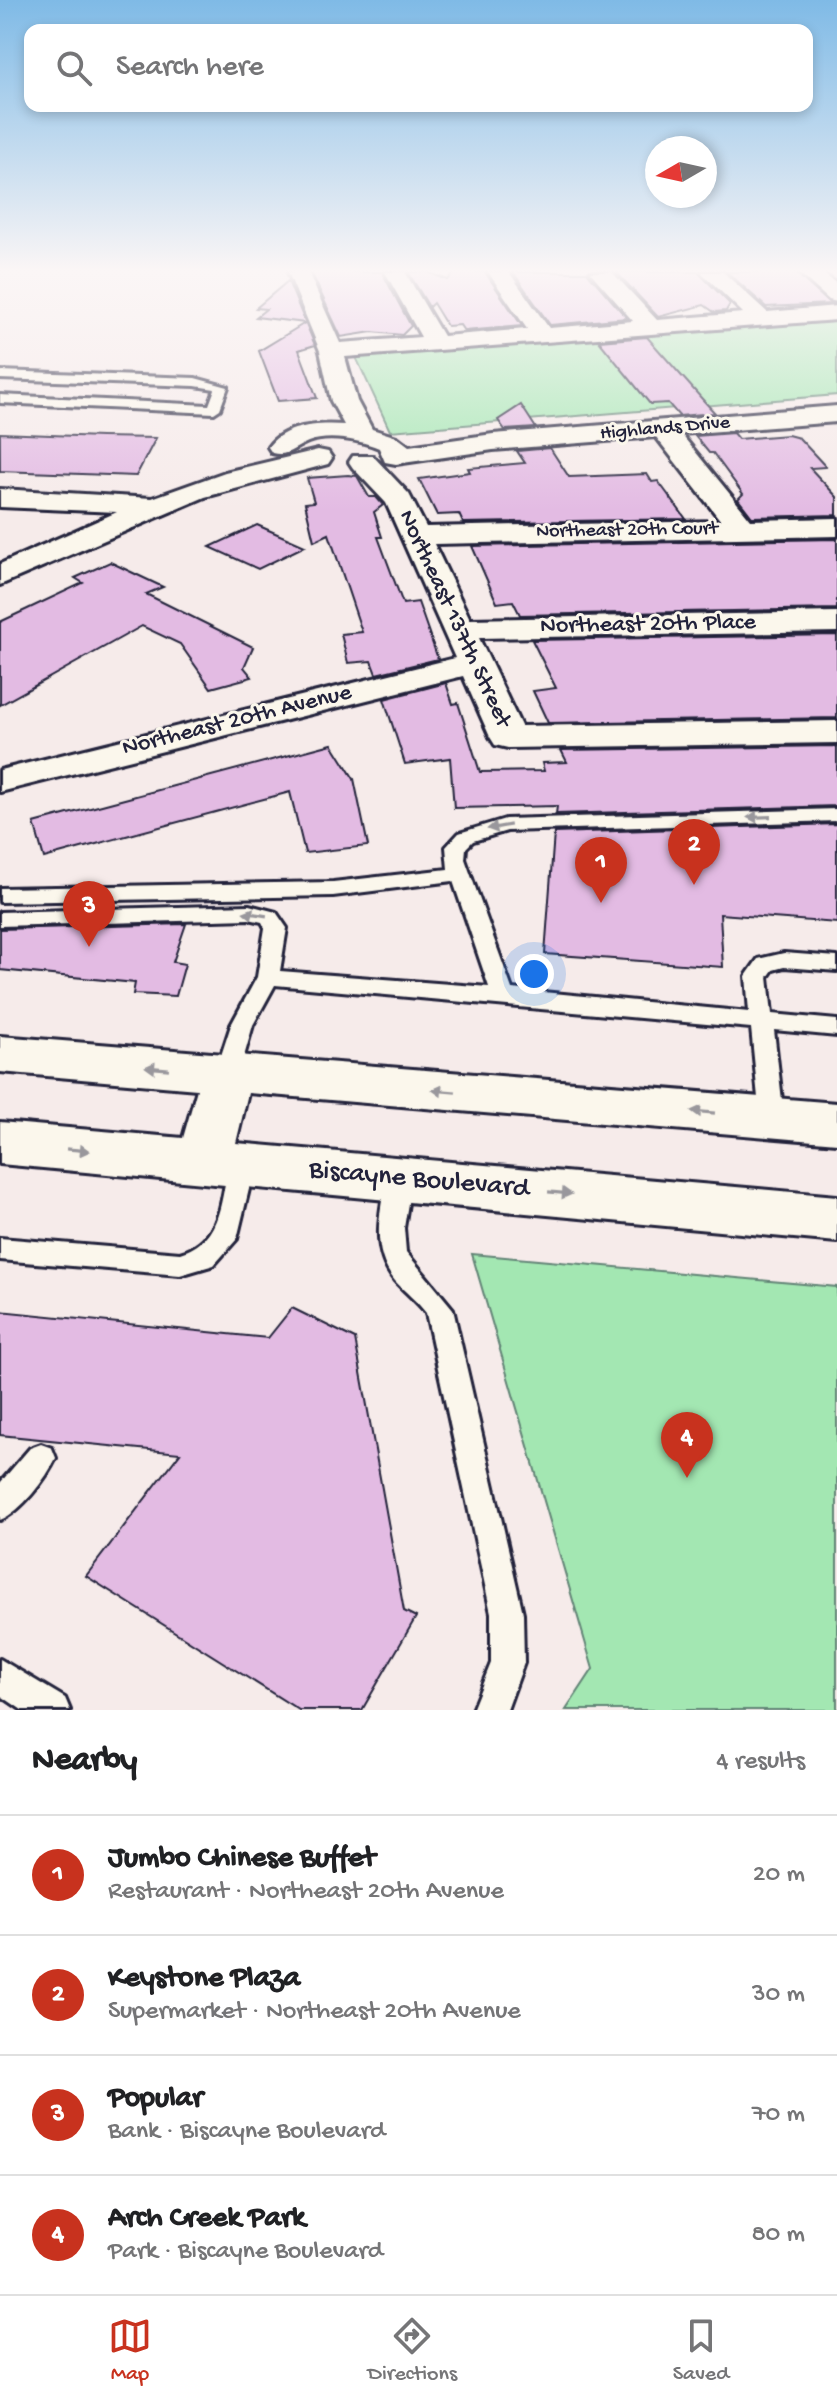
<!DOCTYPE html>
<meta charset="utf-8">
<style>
:root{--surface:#fff;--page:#f2f2f2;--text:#202124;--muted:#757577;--line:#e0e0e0;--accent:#c8321e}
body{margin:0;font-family:"Gochi Hand",sans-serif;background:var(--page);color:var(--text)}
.compass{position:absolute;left:645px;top:136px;width:72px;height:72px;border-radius:50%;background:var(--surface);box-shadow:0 4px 12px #0003;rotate:261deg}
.you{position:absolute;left:534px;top:974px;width:28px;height:28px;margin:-20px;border:6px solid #fff;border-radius:50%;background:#1a73e8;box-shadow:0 0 0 12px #1a73e833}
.badge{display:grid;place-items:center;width:52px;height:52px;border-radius:50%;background:var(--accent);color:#fff;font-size:26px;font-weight:700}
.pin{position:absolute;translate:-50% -66px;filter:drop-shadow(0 2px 4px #0008)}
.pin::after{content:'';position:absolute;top:42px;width:28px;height:24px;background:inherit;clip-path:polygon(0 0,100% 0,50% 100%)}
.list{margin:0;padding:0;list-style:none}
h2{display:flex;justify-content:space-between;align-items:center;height:104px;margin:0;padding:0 32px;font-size:34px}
h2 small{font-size:26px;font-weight:400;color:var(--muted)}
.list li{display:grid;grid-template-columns:52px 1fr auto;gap:24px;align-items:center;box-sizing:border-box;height:120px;padding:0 32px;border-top:2px solid var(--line)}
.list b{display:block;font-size:30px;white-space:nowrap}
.list p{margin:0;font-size:26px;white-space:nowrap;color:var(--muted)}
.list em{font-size:26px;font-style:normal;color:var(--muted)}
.icon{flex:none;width:44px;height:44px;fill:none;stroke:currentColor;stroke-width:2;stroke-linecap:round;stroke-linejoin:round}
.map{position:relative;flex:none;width:837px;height:1710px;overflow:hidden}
.search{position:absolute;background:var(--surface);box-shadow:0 4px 12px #0003;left:24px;right:24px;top:24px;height:88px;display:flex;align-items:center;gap:20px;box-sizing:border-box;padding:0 28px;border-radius:16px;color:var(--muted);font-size:30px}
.sheet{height:584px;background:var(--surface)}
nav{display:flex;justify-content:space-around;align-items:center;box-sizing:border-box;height:112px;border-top:2px solid var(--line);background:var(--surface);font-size:22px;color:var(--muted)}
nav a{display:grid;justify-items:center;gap:4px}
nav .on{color:var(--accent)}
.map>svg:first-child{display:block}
.green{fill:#a3e7b2;stroke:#628476;stroke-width:2}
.building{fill:#e3bbe3;stroke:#22223b;stroke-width:2}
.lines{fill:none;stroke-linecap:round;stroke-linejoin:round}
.service-casing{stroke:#22223b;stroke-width:6}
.minor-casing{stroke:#22223b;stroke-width:6}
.primary-casing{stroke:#22223b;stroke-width:6}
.service{fill:#fbf7ec;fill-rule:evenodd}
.minor{fill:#fbf7ec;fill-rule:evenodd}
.primary{fill:#fbf7ec;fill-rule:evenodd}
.oneway{fill:#99979c}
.labels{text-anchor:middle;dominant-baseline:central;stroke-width:6;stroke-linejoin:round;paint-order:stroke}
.far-street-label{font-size:20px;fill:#22223b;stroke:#fbf7ec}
.street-label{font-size:24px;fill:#22223b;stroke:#fbf7ec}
.near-street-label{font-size:28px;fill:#22223b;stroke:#fbf7ec}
</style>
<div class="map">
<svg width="837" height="1710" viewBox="0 0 837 1710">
<rect width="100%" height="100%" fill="#f6ebea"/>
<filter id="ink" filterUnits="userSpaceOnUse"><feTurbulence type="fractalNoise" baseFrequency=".0125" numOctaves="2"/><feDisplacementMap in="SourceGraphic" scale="16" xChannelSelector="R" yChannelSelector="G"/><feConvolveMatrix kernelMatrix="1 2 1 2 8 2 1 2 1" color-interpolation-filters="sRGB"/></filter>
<g filter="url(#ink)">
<g class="green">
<polygon points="837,320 837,395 390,431 355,355"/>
<polygon points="472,1254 837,1287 837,1710 566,1710 593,1669"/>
</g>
<g class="building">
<polygon points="311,272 382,272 411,326 402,335 372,332 341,337"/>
<polygon points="408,272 427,272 448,280 455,272 485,272 522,326 464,331 460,325 447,326 433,303 429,307"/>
<polygon points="513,272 587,272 627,318 550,325"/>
<polygon points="616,272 698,272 730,304 726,311 714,312 704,305 658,317"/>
<polygon points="727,272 795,272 831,304 766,307"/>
<polygon points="288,281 315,345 299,350 317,398 278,401 259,351 305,323 256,317 266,309 256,308"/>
<polygon points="647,337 703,400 715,413 679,416 668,403 650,404 599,341"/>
<polygon points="521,405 536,428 505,430 498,420"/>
<polygon points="0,433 101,437 156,438 136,476 0,471"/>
<polygon points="733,433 738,439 788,435 799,438 826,467 810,468 837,497 837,515 752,517 738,499 743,494 713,453 709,453 695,436"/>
<polygon points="550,448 569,477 647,474 652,482 658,481 686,519 463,523 459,514 437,515 419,479 470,472 468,468 525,463 517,451"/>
<polygon points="348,475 357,476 369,497 376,497 383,505 374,512 382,537 378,537 403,604 418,602 438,659 376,674 371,661 348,663 341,634 362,632 329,534 314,541 305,503 314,502 307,478"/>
<polygon points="257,525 305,546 258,569 210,547"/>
<polygon points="837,539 837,609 520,615 513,601 497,603 472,546"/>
<polygon points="110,562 163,587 146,594 253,647 244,667 252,677 211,688 180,644 142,626 0,705 0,622 83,583 75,578"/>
<polygon points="837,635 837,718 548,723 533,691 556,688 532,640"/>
<polygon points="446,683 453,704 458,703 480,772 544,771 542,763 567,762 561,750 837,746 837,806 556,814 557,806 454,808 450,758 405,764 384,699"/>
<polygon points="332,744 354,779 368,846 305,853 290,792 44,858 34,823"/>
<polygon points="837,824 837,923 720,914 723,967 545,954 554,833"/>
<polygon points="186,924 173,962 185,964 176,996 133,994 135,983 0,970 0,929"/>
<polygon points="292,1308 355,1339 404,1611 416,1617 362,1710 299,1710 86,1576 180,1453 0,1435 0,1311 268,1338"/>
</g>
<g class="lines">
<g class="service-casing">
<g id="service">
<polygon points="0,371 195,378 228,387 220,409 214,413 0,403 0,395 209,405 215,389 195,386 0,379"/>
<polygon points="837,809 837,821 507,831 473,841 466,848 465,859 512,989 749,1012 746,976 758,959 784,953 837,957 837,971 784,967 773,970 768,977 772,1014 837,1020 837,1036 774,1030 784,1118 781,1124 772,1127 763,1124 760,1118 751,1028 275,985 253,1025 239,1074 235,1080 227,1083 219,1080 215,1074 231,1025 257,977 265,928 262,922 249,919 0,926 0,912 249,905 276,912 287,928 280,971 489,987 453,881 333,896 0,902 0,888 333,882 448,869 446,847 459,833 505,819"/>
<path d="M 242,1154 L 251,1157 L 255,1164 L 237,1239 L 214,1265 L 180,1275 L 0,1260 L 0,1238 L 180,1253 C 222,1241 220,1202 229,1164 L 233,1157 Z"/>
<path d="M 399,1168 L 408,1171 L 412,1178 L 404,1228 L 406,1252 L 453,1309 L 523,1613 L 524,1663 L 507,1710 L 472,1710 L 491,1663 L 491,1613 L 426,1313 C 417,1301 405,1292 395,1281 C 370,1250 380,1214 386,1178 L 390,1171 Z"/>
<path d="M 41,1444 L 52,1448 L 56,1458 C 46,1479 21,1512 0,1520 L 0,1483 L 30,1448 Z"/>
<polygon points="0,1659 65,1698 70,1710 22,1710 0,1695"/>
</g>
</g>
<g class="minor-casing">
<g id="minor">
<path d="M 288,272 L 308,272 L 340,343 L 421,337 L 385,272 L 405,272 L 443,336 L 527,329 L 488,272 L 509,272 L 549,328 L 633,321 L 590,272 L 612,272 L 657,320 L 743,313 L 701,272 L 723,272 L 767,312 L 837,306 L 837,320 L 345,357 L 357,401 L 372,429 L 397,437 L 409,446 L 493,434 L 837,406 L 837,422 L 681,434 L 751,520 L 837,518 L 837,536 L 434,544 L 470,619 L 837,612 L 837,632 L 479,638 L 521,726 L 837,721 L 837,743 L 508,748 L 495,745 L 490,737 L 463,676 L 0,792 L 0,770 L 455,658 L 386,503 L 353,468 L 349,462 L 353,456 L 373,456 L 409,494 L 426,527 L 721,521 L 656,437 L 493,450 L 396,464 L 385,462 L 379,448 C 360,440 328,434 308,442 C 293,448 288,457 272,453 L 268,447 C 283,425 319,423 344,425 L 331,401 L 320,351 Z"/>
<polygon points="798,272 821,272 837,284 837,302 829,300"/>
<polygon points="318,450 328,452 332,458 328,464 205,497 0,585 0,564 117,512 0,507 0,489 152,498 225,472"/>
</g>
</g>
<g class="primary-casing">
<polygon id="primary" points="0,1036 837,1103 837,1143 248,1093 236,1143 837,1196 837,1242 0,1164 0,1122 183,1138 197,1089 0,1072"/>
</g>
<use href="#service" class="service"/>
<use href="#minor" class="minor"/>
<use href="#primary" class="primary"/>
</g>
<defs><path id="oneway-solid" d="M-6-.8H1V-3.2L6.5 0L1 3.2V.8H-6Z" transform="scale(2)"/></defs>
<g class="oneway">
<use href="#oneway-solid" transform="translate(759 817) rotate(178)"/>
<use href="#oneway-solid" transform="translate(499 827) rotate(170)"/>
<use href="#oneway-solid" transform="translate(255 914) rotate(-171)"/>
<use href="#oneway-solid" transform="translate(157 1068) rotate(-175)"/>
<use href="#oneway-solid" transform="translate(444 1091) rotate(-175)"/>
<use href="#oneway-solid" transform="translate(703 1112) rotate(-175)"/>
<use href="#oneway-solid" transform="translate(78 1150) rotate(5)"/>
<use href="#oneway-solid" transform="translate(560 1193) rotate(5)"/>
</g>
</g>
<linearGradient id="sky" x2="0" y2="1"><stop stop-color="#7fbae6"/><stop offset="0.53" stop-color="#fbf6f6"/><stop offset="1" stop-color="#fbf6f6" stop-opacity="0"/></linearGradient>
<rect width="837" height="511" fill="url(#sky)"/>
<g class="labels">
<g class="far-street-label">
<text transform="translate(665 429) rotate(-5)">Highlands Drive</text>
<text transform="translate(627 531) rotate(-1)">Northeast 20th Court</text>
</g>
<g class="street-label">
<text transform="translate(454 619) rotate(65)">Northeast 137th Street</text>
<text transform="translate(648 625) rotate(-1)">Northeast 20th Place</text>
<text transform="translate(237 721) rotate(-14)">Northeast 20th Avenue</text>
</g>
<g class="near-street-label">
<text transform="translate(419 1180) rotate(5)">Biscayne Boulevard</text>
</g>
</g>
</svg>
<svg class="compass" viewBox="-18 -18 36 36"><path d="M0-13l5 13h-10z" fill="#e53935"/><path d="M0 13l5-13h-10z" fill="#757577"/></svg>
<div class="you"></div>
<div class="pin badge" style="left:601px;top:903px">1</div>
<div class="pin badge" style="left:694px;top:885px">2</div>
<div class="pin badge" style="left:89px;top:947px">3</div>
<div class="pin badge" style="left:687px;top:1478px">4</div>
<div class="search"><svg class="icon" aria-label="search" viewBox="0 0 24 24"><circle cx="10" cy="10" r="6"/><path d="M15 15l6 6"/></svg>Search here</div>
</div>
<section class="sheet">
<h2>Nearby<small>4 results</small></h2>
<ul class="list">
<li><span class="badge">1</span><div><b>Jumbo Chinese Buffet</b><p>Restaurant · Northeast 20th Avenue</p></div><em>20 m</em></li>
<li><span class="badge">2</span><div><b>Keystone Plaza</b><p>Supermarket · Northeast 20th Avenue</p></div><em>30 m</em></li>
<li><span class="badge">3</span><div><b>Popular</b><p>Bank · Biscayne Boulevard</p></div><em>70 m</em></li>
<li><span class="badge">4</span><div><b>Arch Creek Park</b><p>Park · Biscayne Boulevard</p></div><em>80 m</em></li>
</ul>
</section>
<nav>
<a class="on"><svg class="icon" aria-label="map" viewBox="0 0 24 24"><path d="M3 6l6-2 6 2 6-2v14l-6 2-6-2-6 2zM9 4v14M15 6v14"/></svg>Map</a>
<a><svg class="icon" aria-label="directions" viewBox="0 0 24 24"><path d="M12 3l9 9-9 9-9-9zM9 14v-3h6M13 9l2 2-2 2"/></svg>Directions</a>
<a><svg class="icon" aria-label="saved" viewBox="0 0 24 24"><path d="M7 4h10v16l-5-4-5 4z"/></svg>Saved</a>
</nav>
